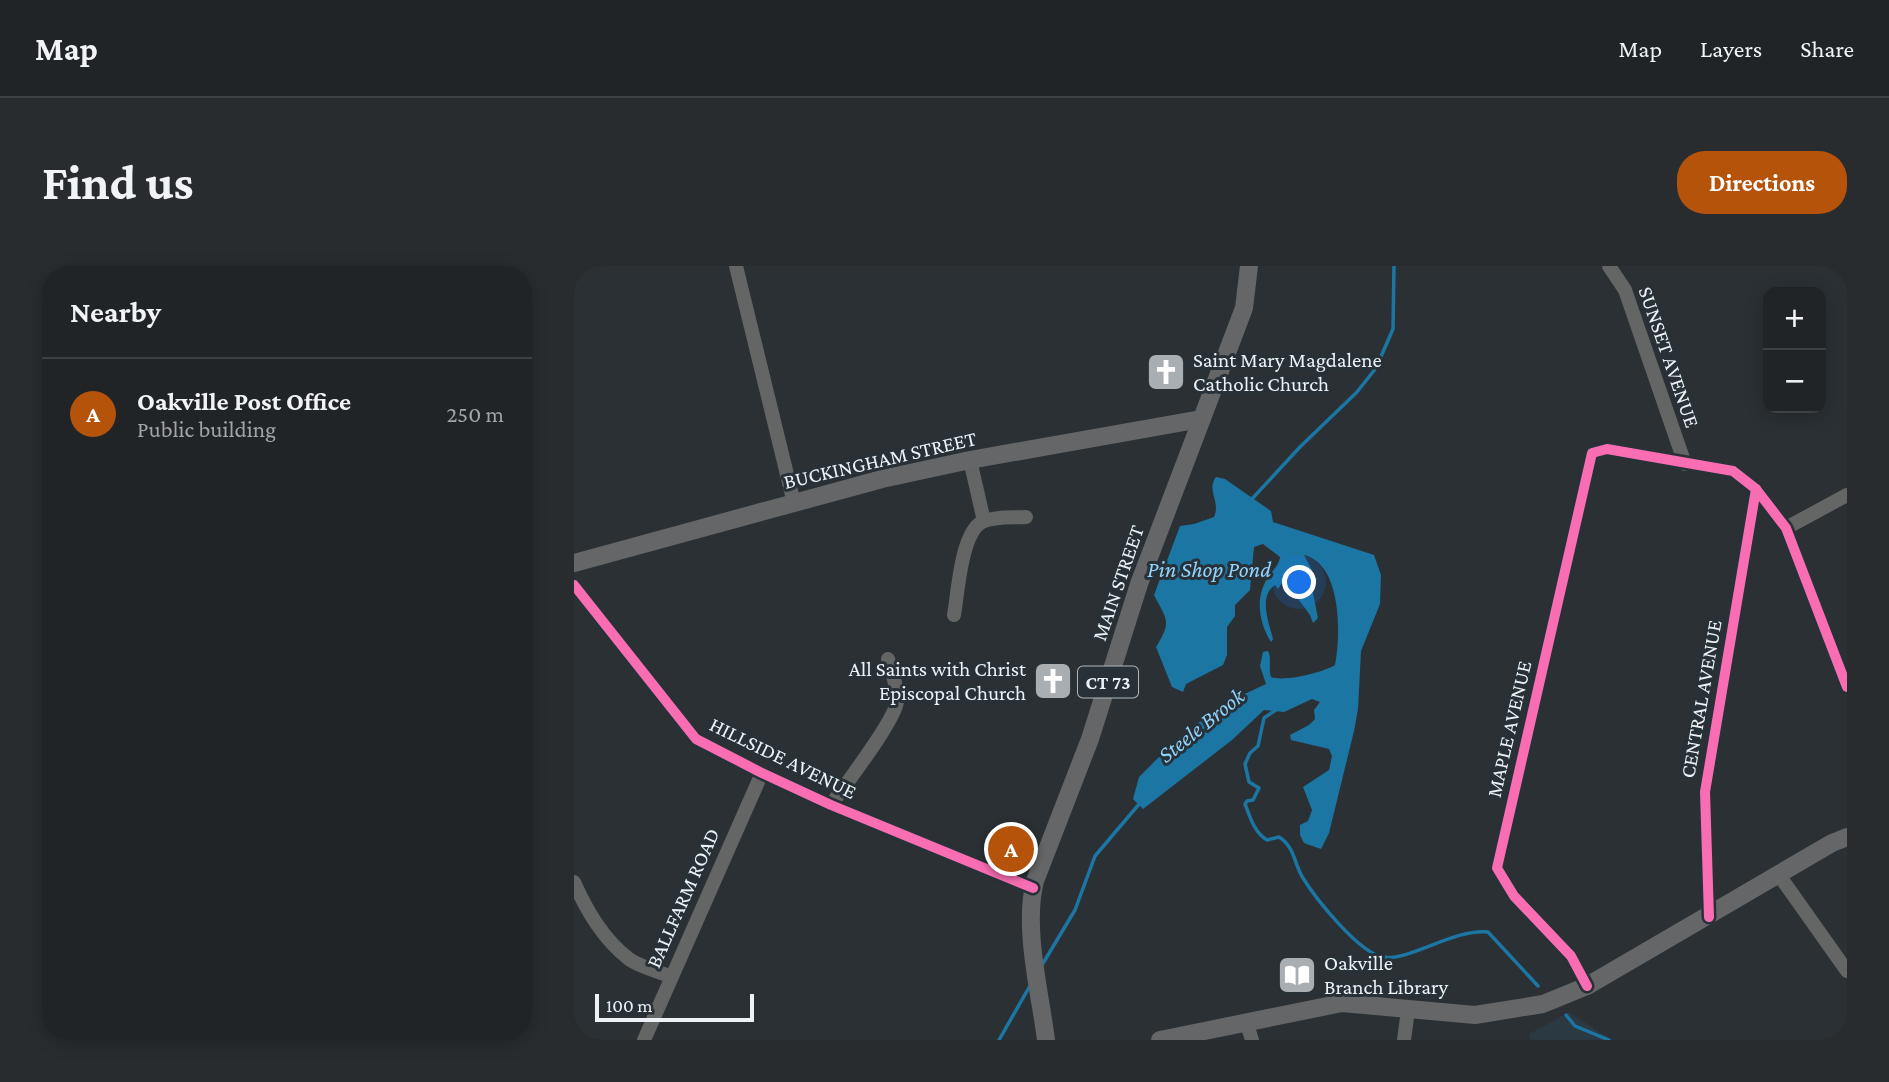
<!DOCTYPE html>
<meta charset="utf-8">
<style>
:root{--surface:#202427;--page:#282c2f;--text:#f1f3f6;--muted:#a2a4a7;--line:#3d4144;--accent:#b45309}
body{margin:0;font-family:"Crimson Pro",serif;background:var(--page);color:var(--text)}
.controls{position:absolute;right:21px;top:21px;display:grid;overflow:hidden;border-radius:14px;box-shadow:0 4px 18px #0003}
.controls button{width:63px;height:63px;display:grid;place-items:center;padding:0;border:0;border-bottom:2px solid var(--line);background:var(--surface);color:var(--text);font:35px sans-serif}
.scale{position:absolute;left:21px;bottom:18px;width:159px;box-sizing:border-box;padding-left:7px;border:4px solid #ecf2f6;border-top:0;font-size:19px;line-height:24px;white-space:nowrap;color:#ecf2f6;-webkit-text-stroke:5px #273137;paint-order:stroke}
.you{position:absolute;left:726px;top:317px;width:24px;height:24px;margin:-18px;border:5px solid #fff;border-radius:50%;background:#1a73e8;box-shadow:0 0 0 10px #1a73e833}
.badge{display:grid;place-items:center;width:46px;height:46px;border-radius:50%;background:var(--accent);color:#fff;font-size:23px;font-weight:700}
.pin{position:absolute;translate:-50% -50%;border:4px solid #fff;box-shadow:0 2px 7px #0006}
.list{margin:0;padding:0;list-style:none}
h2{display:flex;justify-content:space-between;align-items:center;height:91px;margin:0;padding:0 28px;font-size:30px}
h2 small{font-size:23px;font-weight:400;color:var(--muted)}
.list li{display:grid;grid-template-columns:46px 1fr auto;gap:21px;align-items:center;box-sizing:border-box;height:112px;padding:0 28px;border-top:2px solid var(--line)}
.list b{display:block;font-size:26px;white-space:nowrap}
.list p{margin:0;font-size:23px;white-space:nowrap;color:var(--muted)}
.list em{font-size:23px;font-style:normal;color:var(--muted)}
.map{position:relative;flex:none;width:1273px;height:774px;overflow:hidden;border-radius:28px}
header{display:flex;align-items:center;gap:42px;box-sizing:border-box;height:98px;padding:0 35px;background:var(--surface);border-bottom:2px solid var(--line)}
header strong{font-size:33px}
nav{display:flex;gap:38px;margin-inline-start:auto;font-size:24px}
.intro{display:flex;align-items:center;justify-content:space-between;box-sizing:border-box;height:168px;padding:0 42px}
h1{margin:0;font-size:49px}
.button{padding:18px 32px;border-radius:28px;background:var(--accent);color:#fff;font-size:24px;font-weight:700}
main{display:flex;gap:42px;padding:0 42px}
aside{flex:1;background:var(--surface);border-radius:28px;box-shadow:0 4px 18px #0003}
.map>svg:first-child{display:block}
.built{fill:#2a3942}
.water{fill:#1c76a4}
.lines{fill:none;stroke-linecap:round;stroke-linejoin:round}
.stream{stroke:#1c76a4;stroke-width:3.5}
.minor{stroke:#646565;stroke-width:14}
.major{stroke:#646667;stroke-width:18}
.cycleway-casing{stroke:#273137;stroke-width:15}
.cycleway{stroke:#f96db3;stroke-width:10}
.labels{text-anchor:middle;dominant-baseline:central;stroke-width:6;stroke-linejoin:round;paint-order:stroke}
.shield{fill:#273137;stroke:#b1b8bd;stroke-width:2}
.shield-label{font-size:19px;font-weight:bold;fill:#ecf2f6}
.street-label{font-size:21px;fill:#ecf2f6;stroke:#273137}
.poi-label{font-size:21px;fill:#ecf2f6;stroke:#273137;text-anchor:start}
.water-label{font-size:23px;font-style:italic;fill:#92d2fb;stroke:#273137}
</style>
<header>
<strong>Map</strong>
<nav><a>Map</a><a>Layers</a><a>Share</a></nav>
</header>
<div class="intro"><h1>Find us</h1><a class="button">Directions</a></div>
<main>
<aside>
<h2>Nearby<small></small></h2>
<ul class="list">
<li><span class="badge">A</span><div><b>Oakville Post Office</b><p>Public building</p></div><em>250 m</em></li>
</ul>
</aside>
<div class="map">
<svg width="1273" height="774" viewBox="0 0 1273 774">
<rect width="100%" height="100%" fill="#2a3034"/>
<polygon class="built" points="995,746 1038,774 956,774 955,768"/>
<path class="water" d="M 642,211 L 651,213 L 697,245 L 699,256 L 800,289 L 807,309 L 806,338 L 787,385 L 784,443 L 780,465 L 755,567 L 747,583 L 730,577 L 726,569 L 726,559 L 734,555 L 738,544 L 729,521 L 755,504 L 758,490 L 755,483 L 717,474 L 716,469 L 735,459 L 741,453 L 740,444 L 746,436 L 738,433 L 710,446 L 690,444 L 658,474 L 569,543 L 559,533 L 565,511 L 600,476 L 647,439 L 692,418 L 686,400 L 689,386 L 694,385 C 698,392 694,402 697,411 C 710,416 748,407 761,399 C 767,369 768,298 730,289 L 743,314 L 737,317 L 744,352 L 739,357 L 736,349 L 725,334 L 714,307 L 704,323 L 701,319 C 684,331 695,356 699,373 L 697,376 L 694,371 C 684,351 682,330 694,311 C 699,304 705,299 706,291 L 689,278 L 680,281 L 676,324 L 661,339 L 661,350 L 653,361 L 653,389 L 649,399 L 612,418 L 609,426 L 598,421 L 582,381 C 598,355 593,354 580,329 L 606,260 L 620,258 L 640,251 C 647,236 632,224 642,211 Z"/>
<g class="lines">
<g class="stream">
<polyline points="677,234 726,181 783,126 802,102 819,63 820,0"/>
<path d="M 705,442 L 690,452 L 684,480 L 676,487 L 671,498 L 675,516 L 685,522 L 679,534 L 673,535 L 671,538 C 676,551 680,566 693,574 L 705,571 C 721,581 720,598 729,612 C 742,633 785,687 809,691 C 834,696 881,662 914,666 L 964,720"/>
<polyline points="468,699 501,644 521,590 566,537"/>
<polyline points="992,749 1001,760 1035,774"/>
<polyline points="425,774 457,718"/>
</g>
<g class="minor">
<polyline points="162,0 220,237"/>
<polyline points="1035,0 1051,24 1111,198"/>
<polyline points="396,194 410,255"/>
<polyline points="1212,262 1273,229"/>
<polyline points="0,319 122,473 188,507 257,539 459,622"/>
<path d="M 380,349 C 384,327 387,267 408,256 C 421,250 439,252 452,251"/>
<path d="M 257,539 C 271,519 320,456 323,436 C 324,421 318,407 314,393"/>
<polyline points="1205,609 1273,705"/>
<path d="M 0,616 C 13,645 29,673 55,693 C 66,701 84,705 97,711"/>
<polyline points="1135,651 1131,526 1182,223"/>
<polyline points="1013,720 997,690 940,630 923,602 1018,187 1033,183 1159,205 1182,223 1212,262 1273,421"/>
<polyline points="672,755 678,774"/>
<polyline points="70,774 188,507"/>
<polyline points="830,774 834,744"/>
</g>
<g class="major">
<polyline points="0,297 308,213 396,194 627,153"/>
<path d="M 472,774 C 466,726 449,662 461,615 L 516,473 L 565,318 L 670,42 L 675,0"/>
<polyline points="586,774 768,737 901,749 969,738 1013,720 1258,577 1273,571"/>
</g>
<g class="cycleway-casing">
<g id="cycleway">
<polyline points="0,319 122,473 188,507 257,539 459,622"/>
<polyline points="1135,651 1131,526 1182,223"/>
<polyline points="1013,720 997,690 940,630 923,602 1018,187 1033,183 1159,205 1182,223 1212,262 1273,421"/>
</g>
</g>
<use href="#cycleway" class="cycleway"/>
</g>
<defs>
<g id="church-square" transform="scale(2.0125)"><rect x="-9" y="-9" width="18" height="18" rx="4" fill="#a8aeb2" stroke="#273137"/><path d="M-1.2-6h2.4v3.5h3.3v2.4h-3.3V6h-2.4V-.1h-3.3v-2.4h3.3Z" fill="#fff"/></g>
<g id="library-square" transform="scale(2.0125)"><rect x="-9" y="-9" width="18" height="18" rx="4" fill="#a8aeb2" stroke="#273137"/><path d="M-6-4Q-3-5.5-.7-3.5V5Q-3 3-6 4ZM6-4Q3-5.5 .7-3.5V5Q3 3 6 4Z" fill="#fff"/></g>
</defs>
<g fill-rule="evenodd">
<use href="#church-square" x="592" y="106"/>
<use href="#church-square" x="479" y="415"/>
<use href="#library-square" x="723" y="709"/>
</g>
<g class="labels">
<rect class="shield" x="504" y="400.5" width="60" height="31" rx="5"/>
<g class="shield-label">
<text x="534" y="416">CT 73</text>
</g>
<g class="street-label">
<text transform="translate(1095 91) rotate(71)">SUNSET AVENUE</text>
<text transform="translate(306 194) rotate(-13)">BUCKINGHAM STREET</text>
<text transform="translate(544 317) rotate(-71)">MAIN STREET</text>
<text transform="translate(1127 433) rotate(-80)">CENTRAL AVENUE</text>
<text transform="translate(935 463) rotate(-77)">MAPLE AVENUE</text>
<text transform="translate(209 492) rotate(26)">HILLSIDE AVENUE</text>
<text transform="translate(109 632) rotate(-66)">BALLFARM ROAD</text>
</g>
<g class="poi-label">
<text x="619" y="94">Saint Mary Magdalene<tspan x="619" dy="24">Catholic Church</tspan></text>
<text x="452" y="403" text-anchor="end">All Saints with Christ<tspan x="452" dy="24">Episcopal Church</tspan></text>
<text x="750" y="697">Oakville<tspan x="750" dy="24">Branch Library</tspan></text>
</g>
<g class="water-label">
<text x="635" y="303">Pin Shop Pond</text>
<text transform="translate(627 459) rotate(-39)">Steele Brook</text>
</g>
</g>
</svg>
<div class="controls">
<button>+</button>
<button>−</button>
</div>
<div class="scale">100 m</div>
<div class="you"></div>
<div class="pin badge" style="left:437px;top:583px">A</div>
</div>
</main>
